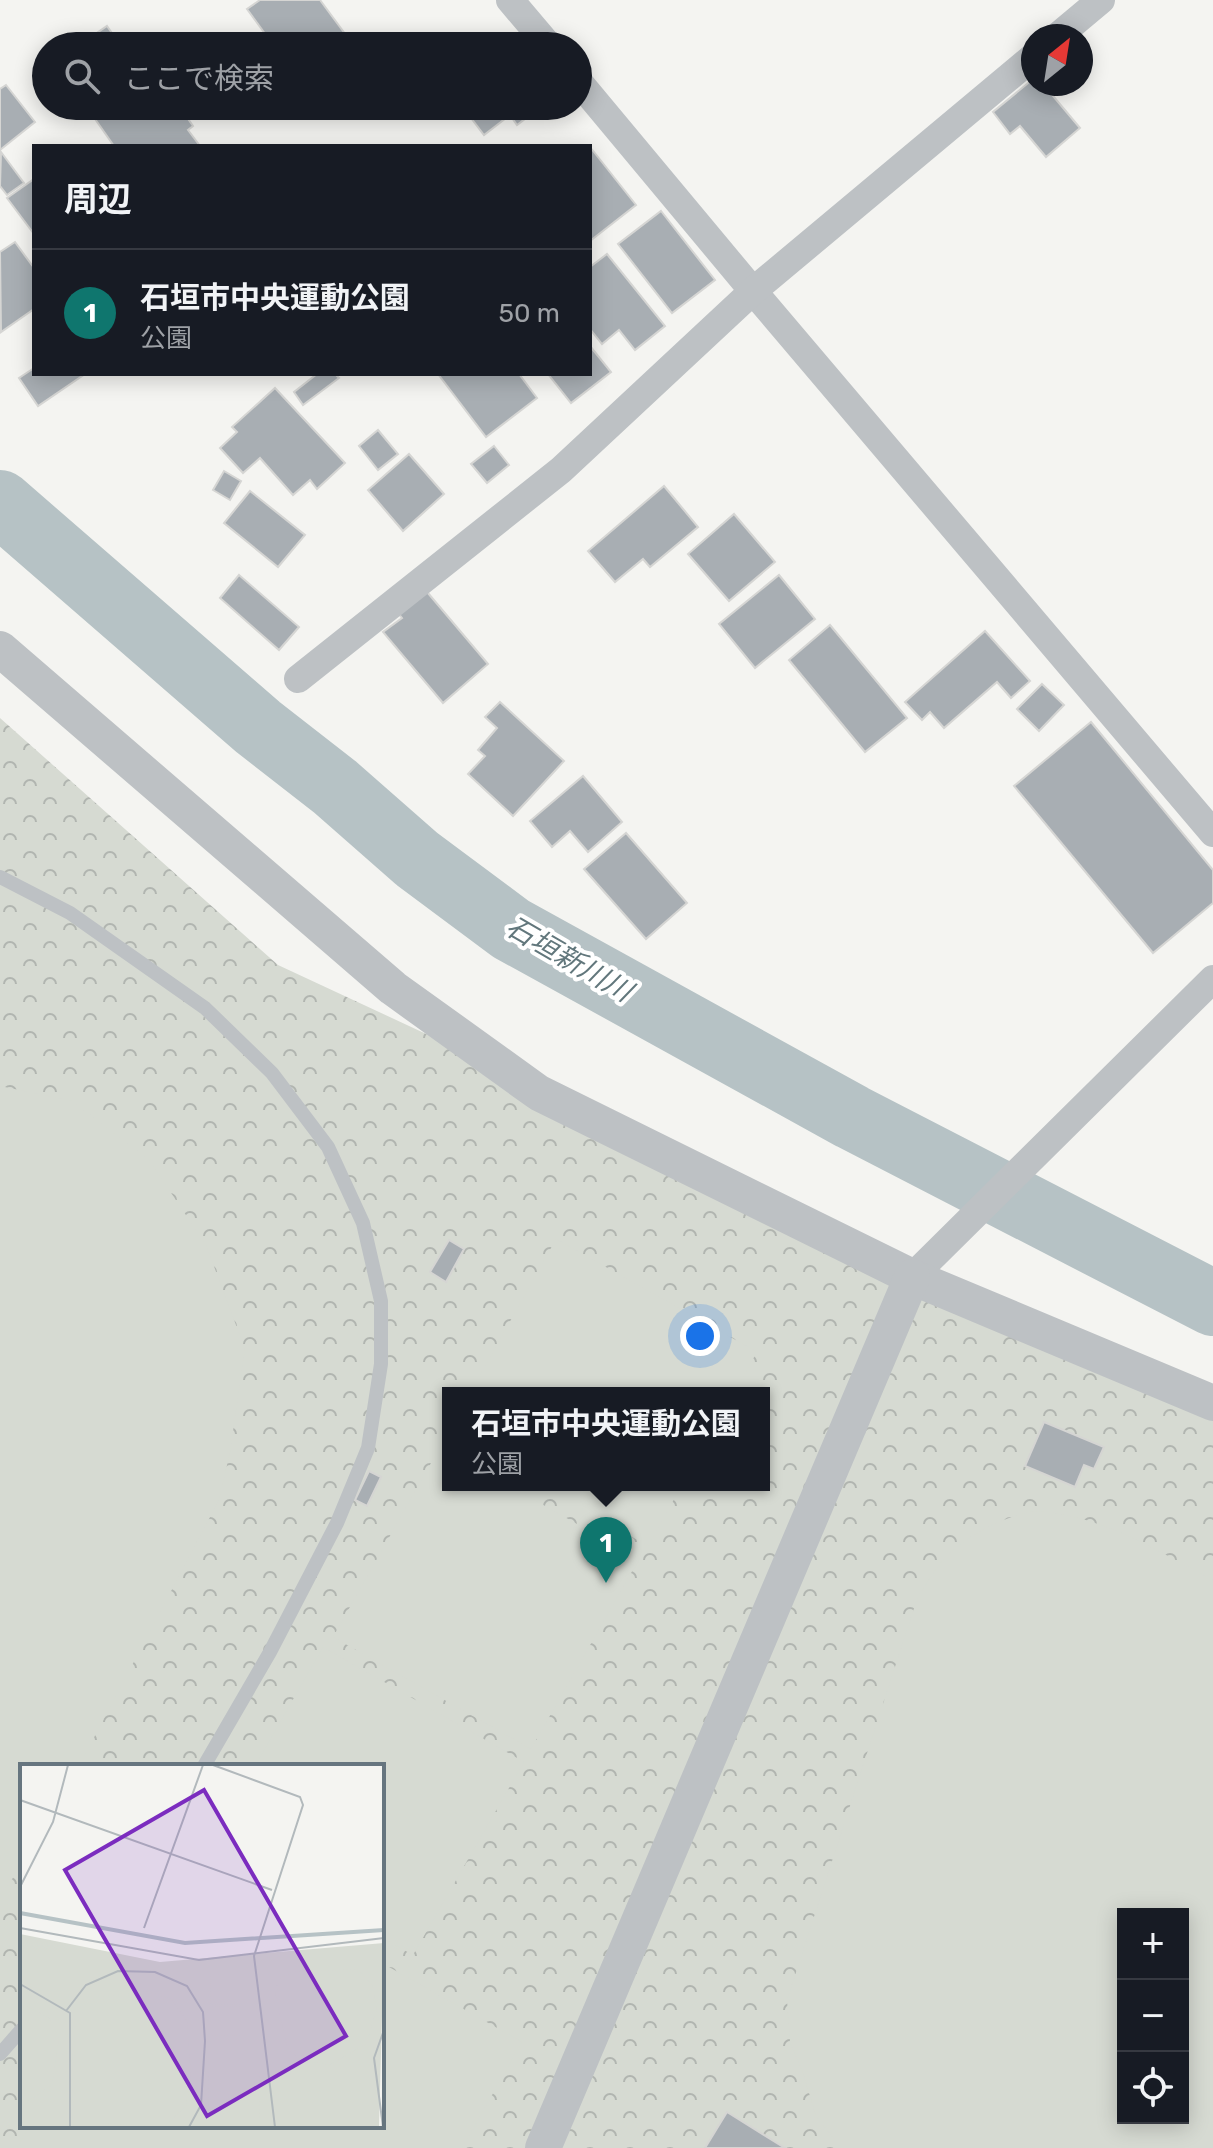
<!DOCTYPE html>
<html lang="ja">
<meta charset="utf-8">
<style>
:root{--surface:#171b24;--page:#20242c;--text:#f1f3f6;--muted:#9ea1a6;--line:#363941;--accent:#0f766e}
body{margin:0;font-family:Rubik,"Noto Sans JP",sans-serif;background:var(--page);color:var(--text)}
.controls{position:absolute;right:24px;bottom:24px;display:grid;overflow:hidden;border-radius:0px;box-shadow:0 4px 20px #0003}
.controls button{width:72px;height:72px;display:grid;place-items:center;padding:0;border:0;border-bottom:2px solid var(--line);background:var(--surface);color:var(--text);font:40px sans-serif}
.compass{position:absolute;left:1021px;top:24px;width:72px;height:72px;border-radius:50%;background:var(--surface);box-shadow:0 4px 20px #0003;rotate:30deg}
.you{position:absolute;left:700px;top:1336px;width:28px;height:28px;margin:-20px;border:6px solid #fff;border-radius:50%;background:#1a73e8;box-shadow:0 0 0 12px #1a73e833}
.badge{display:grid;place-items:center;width:52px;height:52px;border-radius:50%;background:var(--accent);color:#fff;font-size:26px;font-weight:700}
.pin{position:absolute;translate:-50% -66px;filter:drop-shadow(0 2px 4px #0008)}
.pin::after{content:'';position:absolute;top:42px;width:28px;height:24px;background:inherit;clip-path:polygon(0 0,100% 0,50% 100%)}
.popup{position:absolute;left:442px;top:1387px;width:328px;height:104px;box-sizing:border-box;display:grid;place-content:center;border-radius:0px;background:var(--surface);filter:drop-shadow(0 2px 6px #0005);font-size:26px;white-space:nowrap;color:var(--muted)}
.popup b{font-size:30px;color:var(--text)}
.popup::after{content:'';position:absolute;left:50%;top:100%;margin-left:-16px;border:16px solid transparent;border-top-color:var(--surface)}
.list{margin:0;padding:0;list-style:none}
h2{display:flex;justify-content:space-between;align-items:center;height:104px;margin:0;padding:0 32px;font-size:34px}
h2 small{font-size:26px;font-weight:400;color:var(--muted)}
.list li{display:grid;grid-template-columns:52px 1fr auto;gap:24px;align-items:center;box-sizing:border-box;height:128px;padding:0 32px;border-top:2px solid var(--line)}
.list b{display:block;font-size:30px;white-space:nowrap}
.list p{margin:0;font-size:26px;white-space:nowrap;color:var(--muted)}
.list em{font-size:26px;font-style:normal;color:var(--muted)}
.icon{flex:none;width:44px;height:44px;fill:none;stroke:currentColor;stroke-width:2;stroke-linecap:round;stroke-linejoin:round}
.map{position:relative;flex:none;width:1213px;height:2148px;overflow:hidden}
.search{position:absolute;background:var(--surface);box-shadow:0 4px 20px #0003;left:32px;top:32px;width:560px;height:88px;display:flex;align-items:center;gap:20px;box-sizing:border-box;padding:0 28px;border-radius:44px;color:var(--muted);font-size:30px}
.panel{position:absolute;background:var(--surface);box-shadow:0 4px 20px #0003;left:32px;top:144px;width:560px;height:232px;border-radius:0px}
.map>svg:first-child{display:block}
.park{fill:url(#park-crowns);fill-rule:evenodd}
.pitch{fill:#d6dad2;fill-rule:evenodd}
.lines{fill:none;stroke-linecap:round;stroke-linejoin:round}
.river{stroke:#b6c2c5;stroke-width:66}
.building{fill:#a8aeb3;stroke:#d5d5d3;stroke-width:2}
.service{stroke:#bdc1c4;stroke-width:14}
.minor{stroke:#bdc1c4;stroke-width:28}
.tertiary{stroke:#bdc1c4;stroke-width:36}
.labels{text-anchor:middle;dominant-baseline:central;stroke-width:8;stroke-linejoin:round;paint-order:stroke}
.water-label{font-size:28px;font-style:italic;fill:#62777c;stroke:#fff}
.inset-river{fill:none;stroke:#b6c2c5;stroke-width:4}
.inset-road{fill:none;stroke:#b2b9bc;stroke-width:2}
.view{fill:#7b2cbf;fill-opacity:0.15;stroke:#7b2cbf;stroke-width:4}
.inset-edge{fill:none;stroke:#66757f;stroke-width:4}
</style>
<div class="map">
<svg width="1213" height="2148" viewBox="0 0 1213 2148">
<defs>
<pattern id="park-crowns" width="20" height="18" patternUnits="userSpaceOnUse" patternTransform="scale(2)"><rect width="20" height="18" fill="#d6dad2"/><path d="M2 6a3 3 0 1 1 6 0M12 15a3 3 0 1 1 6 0" fill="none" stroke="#b1b5b0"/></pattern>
</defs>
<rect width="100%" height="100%" fill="#f4f4f1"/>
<path class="park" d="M 0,718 L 278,965 L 1213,1400 L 1213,2148 L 0,2148 ZM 448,1393 L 764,1393 L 764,1485 L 448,1485 ZM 22,1766 L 382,1766 L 382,2126 L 22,2126 ZM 1123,1914 L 1183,1914 L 1183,2118 L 1123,2118 Z"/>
<g class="pitch">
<polygon points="0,1086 72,1101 149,1160 206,1245 245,1349 230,1452 219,1500 79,1766 22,1766 22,1865 0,1896"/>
<polygon points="556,1239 757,1352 734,1393 470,1393"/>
<polygon points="440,1447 448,1451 448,1485 508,1485 639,1559 531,1749 333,1637"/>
<polygon points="540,1485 682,1485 648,1546"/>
<path d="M 1034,1511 C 1103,1515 1153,1549 1213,1580 L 1213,2148 L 841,2148 L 816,2116 L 802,2070 L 790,2043 L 787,2000 L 918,1596 C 927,1585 934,1569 944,1559 C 968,1534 1001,1518 1034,1511 ZM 1123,1914 L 1183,1914 L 1183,2118 L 1123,2118 Z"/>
<polygon points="323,1647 524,1762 413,1955 382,1938 382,1766 255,1766"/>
<polygon points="382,1963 522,2042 462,2148 17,2148 29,2126 382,2126"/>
</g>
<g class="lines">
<polyline class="river" points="0,503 258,727 335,787 417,859 511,929 852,1117 1213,1303"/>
</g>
<g class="building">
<polygon points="260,0 320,0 354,46 274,46 247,9"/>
<polygon points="107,26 121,46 78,46"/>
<polygon points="1033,79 1033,84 1043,84 1080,128 1046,157 1020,126 1010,134 993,112"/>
<polygon points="6,85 35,122 0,150 0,89"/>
<polygon points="107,106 179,106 193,126 188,130 200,146 114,146 93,116"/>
<polygon points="462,106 542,106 517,125 510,115 484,135"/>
<polygon points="590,147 636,205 590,241"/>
<polygon points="1,152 24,183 7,195 0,186"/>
<polygon points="34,179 34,234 7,198"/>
<polygon points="661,211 715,280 672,313 618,244"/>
<polygon points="15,242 34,268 34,309 1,332 0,252"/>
<polygon points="607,254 665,326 635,350 619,330 602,344 590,329 590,267"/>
<polygon points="590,346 611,372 571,403 548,374 590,374"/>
<polygon points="34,368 34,374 85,374 38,406 19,378"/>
<polygon points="317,374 335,374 339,378 303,405 294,392"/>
<polygon points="438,374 519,374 537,398 486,437"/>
<polygon points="275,388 345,463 317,489 310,480 293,495 260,458 243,473 220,448 237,432 232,427"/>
<polygon points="378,430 398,454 378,470 359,446"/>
<polygon points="494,446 509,465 487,483 471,464"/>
<polygon points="409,454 444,494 403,531 368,490"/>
<polygon points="224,471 241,481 230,500 213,490"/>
<polygon points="664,486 698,527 650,567 643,559 615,582 588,551"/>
<polygon points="250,491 305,535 278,567 224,523"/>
<polygon points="734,514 775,562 729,601 688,554"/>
<polygon points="239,575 299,627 279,650 220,598"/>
<polygon points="779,575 815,619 755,668 719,624"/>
<polygon points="422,586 488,664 443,703 383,632 402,618 395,609"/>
<polygon points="830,625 907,718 865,752 789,660"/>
<polygon points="985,631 1030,681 1011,698 997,682 944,728 930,712 922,720 905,702"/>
<polygon points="1042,684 1064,705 1039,731 1017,709"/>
<polygon points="500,702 564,761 513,816 468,774 485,756 478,750 497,728 485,717"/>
<polygon points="1091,722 1213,870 1213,903 1153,953 1014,786"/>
<polygon points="583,776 622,822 588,852 570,831 552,847 530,821"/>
<polygon points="626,833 687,903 646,939 584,869"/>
<polygon points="449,1240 464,1249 446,1282 430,1272"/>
<polygon points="1044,1422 1104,1447 1094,1469 1084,1465 1075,1487 1025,1466"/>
<polygon points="369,1471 381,1477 367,1506 355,1500"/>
<polygon points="727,2112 785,2148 705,2148"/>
</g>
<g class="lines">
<g class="service">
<polyline points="0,877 70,913 205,1008 272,1073 328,1147 363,1223 381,1301 381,1364 368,1448 337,1523 270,1652 204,1766"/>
<polyline points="0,2054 22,2029"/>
</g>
<g class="minor">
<polyline points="510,0 549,46"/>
<polyline points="1058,36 1101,0"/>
<polyline points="578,81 753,291 1213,833"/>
<polyline points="298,679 561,470 753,291 1033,57"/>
<polyline points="912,1277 1213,979"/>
</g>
<g class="tertiary">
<polyline points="0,649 393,988 539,1093 912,1277 1213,1403"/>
<polyline points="543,2148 912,1277"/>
</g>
</g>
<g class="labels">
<g class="water-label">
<text transform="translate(569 959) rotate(30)">石垣新川川</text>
</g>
</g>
<g transform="translate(20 1764)">
<rect width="364" height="364" fill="#f4f4f1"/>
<path d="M 0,170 L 140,198 L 364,179 L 359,363 L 0,363 Z" fill="#d6dad2"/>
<path d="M 338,205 L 352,221 L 357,245 L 346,280 L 310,301 L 278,295 L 267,283 L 255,228 L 259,215 L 272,208 ZM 190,211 L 221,211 L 221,240 L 191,241 ZM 126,227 L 151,235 L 167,257 L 171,314 L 166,342 L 144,363 L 81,359 L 81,233 ZM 0,239 L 29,254 L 39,273 L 32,321 L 0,343 ZM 221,242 L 221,271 L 191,272 L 191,243 ZM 191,273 L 221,273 L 221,303 L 191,303 ZM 188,306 L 239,306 L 240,356 L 189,356 Z" fill="#d6dad2"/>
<path class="inset-river" d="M 0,149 L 165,179 L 364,166"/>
<path class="inset-road" d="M 193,1 L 280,33 L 283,41 L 234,192 L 255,363M 0,36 L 252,126M 0,123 L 33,58 L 48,1M 0,164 L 179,196 L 364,174M 124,164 L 183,1M 0,220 L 50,249 L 50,363M 46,247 L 66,221 L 98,207 L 135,208 L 167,222 L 183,248 L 185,277 L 181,341 L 169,363M 363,363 L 354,294 L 364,266"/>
<path class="view" d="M 184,26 L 326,272 L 187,352 L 45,106 Z"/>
<rect width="364" height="364" class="inset-edge"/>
</g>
</svg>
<div class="controls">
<button>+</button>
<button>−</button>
<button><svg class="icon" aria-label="locate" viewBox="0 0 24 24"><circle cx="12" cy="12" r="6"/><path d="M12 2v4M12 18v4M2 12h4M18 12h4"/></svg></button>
</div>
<svg class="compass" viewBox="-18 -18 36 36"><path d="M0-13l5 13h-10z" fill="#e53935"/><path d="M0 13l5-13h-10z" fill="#9ea1a6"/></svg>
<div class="you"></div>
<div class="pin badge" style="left:606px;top:1583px">1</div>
<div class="popup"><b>石垣市中央運動公園</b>公園</div>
<div class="search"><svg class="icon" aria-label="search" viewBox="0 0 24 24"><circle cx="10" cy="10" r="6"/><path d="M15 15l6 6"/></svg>ここで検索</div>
<section class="panel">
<h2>周辺<small></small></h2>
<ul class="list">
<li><span class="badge">1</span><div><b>石垣市中央運動公園</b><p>公園</p></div><em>50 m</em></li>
</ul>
</section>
</div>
